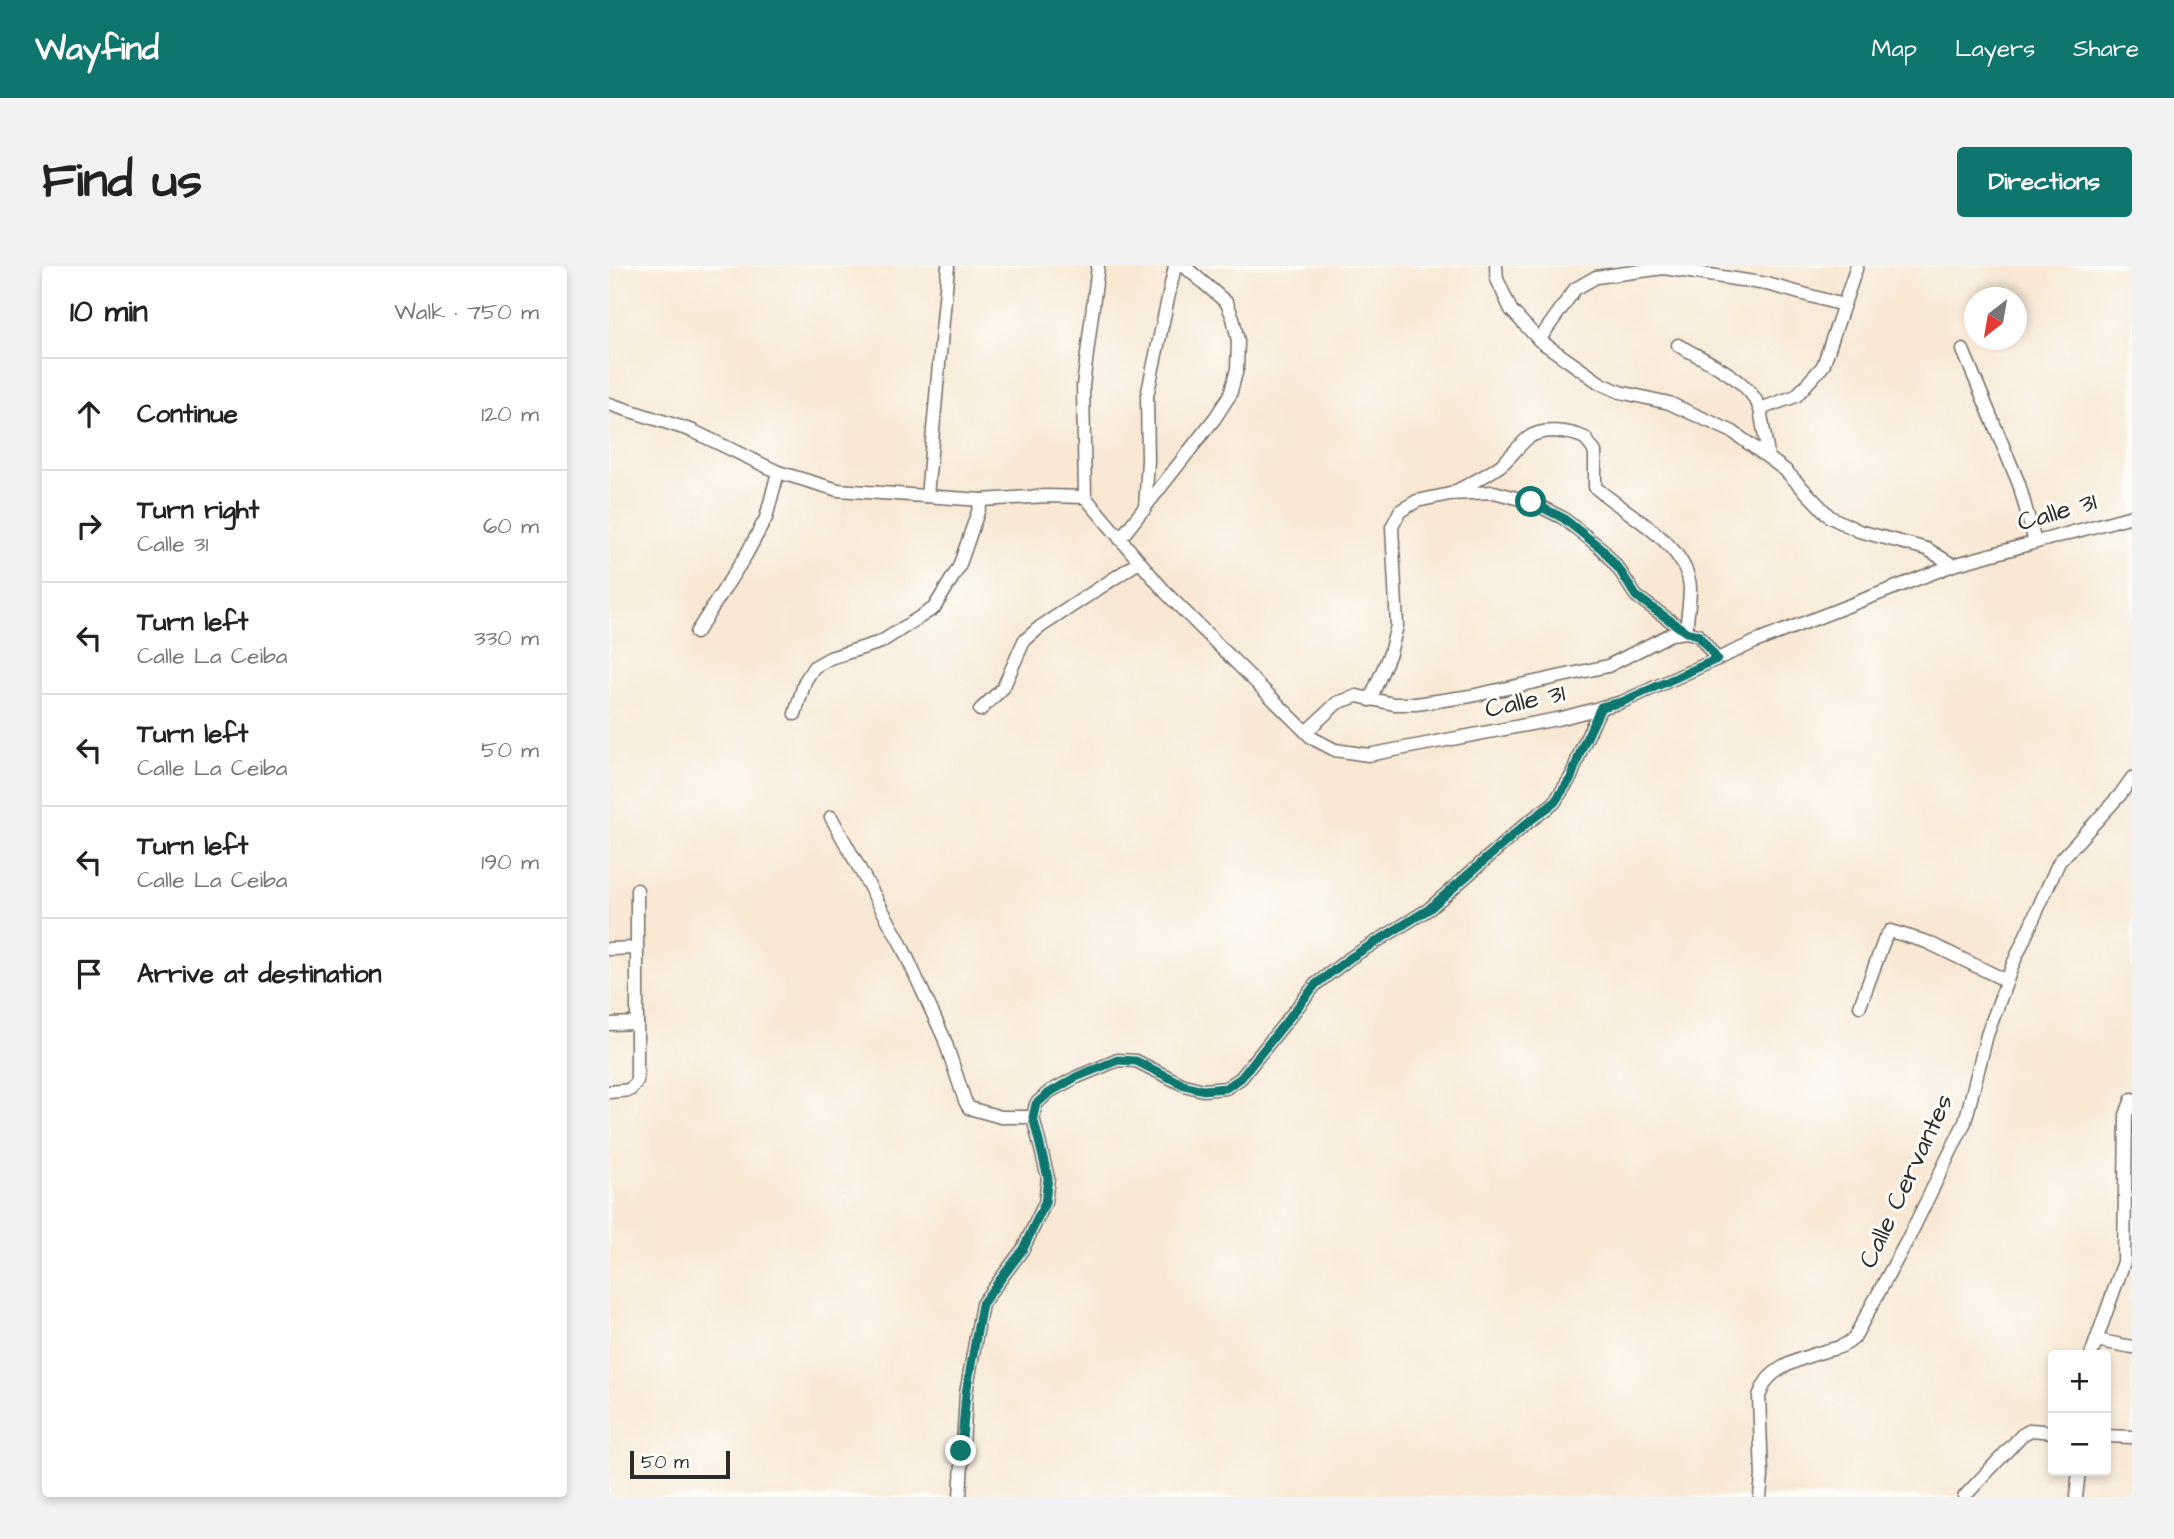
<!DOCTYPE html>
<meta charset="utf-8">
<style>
:root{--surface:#fff;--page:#f2f2f2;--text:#222;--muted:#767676;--line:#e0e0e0;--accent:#0f766e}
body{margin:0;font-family:"Architects Daughter",sans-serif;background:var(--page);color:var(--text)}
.controls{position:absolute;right:21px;bottom:21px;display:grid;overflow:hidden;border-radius:7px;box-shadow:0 4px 10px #0003}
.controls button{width:63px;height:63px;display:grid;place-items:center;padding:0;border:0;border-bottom:2px solid var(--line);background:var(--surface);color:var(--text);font:35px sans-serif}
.compass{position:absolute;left:1355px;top:21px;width:63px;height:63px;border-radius:50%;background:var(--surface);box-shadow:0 4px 10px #0003;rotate:211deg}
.scale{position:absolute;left:21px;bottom:18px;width:100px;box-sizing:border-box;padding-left:7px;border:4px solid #2b2b2b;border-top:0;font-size:19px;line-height:24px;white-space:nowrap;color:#2b2b2b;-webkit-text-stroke:5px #fdfcf7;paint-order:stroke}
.stop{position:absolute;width:21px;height:21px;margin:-16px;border:5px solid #0f766e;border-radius:50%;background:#fff}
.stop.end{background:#0f766e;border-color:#fff;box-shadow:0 2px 7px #0008}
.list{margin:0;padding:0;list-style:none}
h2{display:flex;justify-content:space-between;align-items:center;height:91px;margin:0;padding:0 28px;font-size:30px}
h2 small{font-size:23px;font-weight:400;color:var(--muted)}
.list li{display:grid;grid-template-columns:46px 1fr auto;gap:21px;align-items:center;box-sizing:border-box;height:112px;padding:0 28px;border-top:2px solid var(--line)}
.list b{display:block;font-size:26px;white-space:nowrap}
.list p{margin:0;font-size:23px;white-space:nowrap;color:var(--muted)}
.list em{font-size:23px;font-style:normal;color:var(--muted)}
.icon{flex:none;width:38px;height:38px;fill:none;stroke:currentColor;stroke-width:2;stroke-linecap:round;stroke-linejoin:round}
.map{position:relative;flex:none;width:1523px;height:1231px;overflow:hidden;border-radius:7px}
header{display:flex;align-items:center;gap:42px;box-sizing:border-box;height:98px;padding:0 35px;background:var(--accent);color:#fff}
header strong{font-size:33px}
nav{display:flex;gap:38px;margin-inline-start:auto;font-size:24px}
.intro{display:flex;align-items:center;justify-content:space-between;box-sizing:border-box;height:168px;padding:0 42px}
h1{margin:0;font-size:49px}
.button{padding:18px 32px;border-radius:7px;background:var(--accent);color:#fff;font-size:24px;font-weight:700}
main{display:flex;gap:42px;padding:0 42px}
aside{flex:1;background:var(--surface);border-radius:7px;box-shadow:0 4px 10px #0003}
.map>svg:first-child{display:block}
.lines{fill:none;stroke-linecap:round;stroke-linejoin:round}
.minor-casing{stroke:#736d66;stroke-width:15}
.minor{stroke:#fff;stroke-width:12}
.route{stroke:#0f766e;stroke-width:9}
.labels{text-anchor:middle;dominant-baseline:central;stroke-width:6;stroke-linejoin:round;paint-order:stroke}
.street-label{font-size:26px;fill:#2b2b2b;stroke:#fdfcf7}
</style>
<header>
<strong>Wayfind</strong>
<nav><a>Map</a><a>Layers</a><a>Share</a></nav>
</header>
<div class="intro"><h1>Find us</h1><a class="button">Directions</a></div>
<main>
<aside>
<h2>10 min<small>Walk · 750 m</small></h2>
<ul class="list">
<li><svg class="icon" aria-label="ahead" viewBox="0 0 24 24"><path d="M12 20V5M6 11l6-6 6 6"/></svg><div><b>Continue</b></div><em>120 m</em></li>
<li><svg class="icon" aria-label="right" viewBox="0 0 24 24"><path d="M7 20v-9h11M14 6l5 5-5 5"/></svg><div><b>Turn right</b><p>Calle 31</p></div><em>60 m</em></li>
<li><svg class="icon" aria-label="left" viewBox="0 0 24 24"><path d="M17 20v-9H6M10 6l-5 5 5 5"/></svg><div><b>Turn left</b><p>Calle La Ceiba</p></div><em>330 m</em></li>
<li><svg class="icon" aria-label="left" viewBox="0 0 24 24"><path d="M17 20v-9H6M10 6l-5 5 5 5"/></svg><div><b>Turn left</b><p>Calle La Ceiba</p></div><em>50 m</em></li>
<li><svg class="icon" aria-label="left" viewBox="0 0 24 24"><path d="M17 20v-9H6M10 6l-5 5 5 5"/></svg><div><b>Turn left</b><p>Calle La Ceiba</p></div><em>190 m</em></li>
<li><svg class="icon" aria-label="arrive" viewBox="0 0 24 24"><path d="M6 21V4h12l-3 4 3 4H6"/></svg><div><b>Arrive at destination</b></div></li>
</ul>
</aside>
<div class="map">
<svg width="1523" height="1231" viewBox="0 0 1523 1231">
<rect width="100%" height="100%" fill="#fdfcf7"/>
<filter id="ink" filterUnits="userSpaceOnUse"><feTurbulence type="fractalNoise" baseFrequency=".0143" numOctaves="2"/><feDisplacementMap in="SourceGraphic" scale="14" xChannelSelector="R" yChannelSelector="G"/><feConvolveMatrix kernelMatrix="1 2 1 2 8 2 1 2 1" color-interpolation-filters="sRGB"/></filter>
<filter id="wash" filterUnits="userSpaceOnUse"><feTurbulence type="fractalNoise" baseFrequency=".00686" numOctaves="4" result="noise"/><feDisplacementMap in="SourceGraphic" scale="28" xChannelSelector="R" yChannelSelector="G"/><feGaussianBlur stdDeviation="1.57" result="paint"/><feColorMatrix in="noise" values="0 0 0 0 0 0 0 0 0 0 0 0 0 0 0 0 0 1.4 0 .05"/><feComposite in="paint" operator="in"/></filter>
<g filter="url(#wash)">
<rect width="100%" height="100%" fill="#f8e8d4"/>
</g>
<g filter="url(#ink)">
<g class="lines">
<g class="minor-casing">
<g id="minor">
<polyline points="887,0 888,13 902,44 930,74 991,117 1011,126 1060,137 1124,166 1176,204 1221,251 1250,265 1318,283 1344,299"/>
<polyline points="930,74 966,23 987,11 1055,2 1158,18 1234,39"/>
<path d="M 1069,79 C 1096,95 1140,112 1151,143"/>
<polyline points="1354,84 1410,218 1426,276"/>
<polyline points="0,138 84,165 169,206 229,224 373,234 437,230 476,231 558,328 703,472 726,484 759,489 953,452 1013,436 1146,376 1344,299 1523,250"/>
<polyline points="1159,189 1151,143 1187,130 1214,100 1248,0"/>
<path d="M 845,226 C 861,218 877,210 892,199 C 902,191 909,180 919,172 C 933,161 961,165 976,172 L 986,186 L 986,221 C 1015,247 1079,277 1081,322 C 1081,336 1078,351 1077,366"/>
<polyline points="318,230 339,0"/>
<polyline points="476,231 474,120 489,0"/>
<polyline points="536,243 539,194 538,130 566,0"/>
<polyline points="511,273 606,152 621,129 628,103 629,75 624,52 618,37 575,0"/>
<polyline points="87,367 137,289 157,252 169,206"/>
<polyline points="761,434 781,387 788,360 783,261 791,245 808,235 841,228 885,226 922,236 954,252 993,283 1011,305 1027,330 1077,366"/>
<polyline points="371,444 394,422 415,375 431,361 530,296"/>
<polyline points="186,448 196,415 205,401 221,392 272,376 325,342 350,301 373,234"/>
<polyline points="697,466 728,437 748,430 785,438 807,438 862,430 999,400 1062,368 1077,366 1089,369 1108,393"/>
<polyline points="222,551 291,676 335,772 356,835 360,842 392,851 424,851"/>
<polyline points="0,683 28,682"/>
<polyline points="1251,740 1276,672 1281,665 1318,676 1398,715"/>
<polyline points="0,758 28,757"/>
<polyline points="0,826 21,824 28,815 28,624"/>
<polyline points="1487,1074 1523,1081"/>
<polyline points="1482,1089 1515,996 1517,849 1523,833"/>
<polyline points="1497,1170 1523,1171"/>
<polyline points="351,1231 357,1127 373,1038 414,983 436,937 439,912 424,851 427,838 440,826 468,811 509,794 527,795 575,819 594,824 617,822 632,812 707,718 741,692 820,643 918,557 945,537 962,511 972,484 992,441"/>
<path d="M 1151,1231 L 1153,1210 L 1150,1130 C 1153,1124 1156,1115 1161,1111 C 1173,1098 1199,1090 1216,1085 C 1228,1082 1235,1081 1245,1072 L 1300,971 L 1356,856 L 1378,769 L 1404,698 L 1450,596 L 1511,529 L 1523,512"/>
<polyline points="1355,1231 1413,1169 1422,1164 1444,1166"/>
<polyline points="1467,1231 1470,1205"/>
</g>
</g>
<use href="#minor" class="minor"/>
</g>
</g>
<g class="lines" filter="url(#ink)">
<polyline class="route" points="352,1185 357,1127 373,1038 414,983 436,937 439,912 424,851 427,838 440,827 467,811 509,794 527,795 575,819 594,824 617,822 632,812 707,718 741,692 820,643 918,557 945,537 962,512 972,484 992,441 1013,436 1108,393 1089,369 1077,366 1027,330 1012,306 993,283 954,252 922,236"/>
</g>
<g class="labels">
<g class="street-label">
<text transform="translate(1448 246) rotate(-16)">Calle 31</text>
<text transform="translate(916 435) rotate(-12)">Calle 31</text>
<text transform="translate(1297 915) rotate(-65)">Calle Cervantes</text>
</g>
</g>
</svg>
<div class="controls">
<button>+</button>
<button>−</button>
</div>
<svg class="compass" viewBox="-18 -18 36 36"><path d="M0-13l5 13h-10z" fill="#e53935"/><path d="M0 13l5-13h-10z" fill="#767676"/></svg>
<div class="scale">50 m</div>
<div class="stop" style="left:922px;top:236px"></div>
<div class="stop end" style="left:352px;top:1185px"></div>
</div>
</main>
